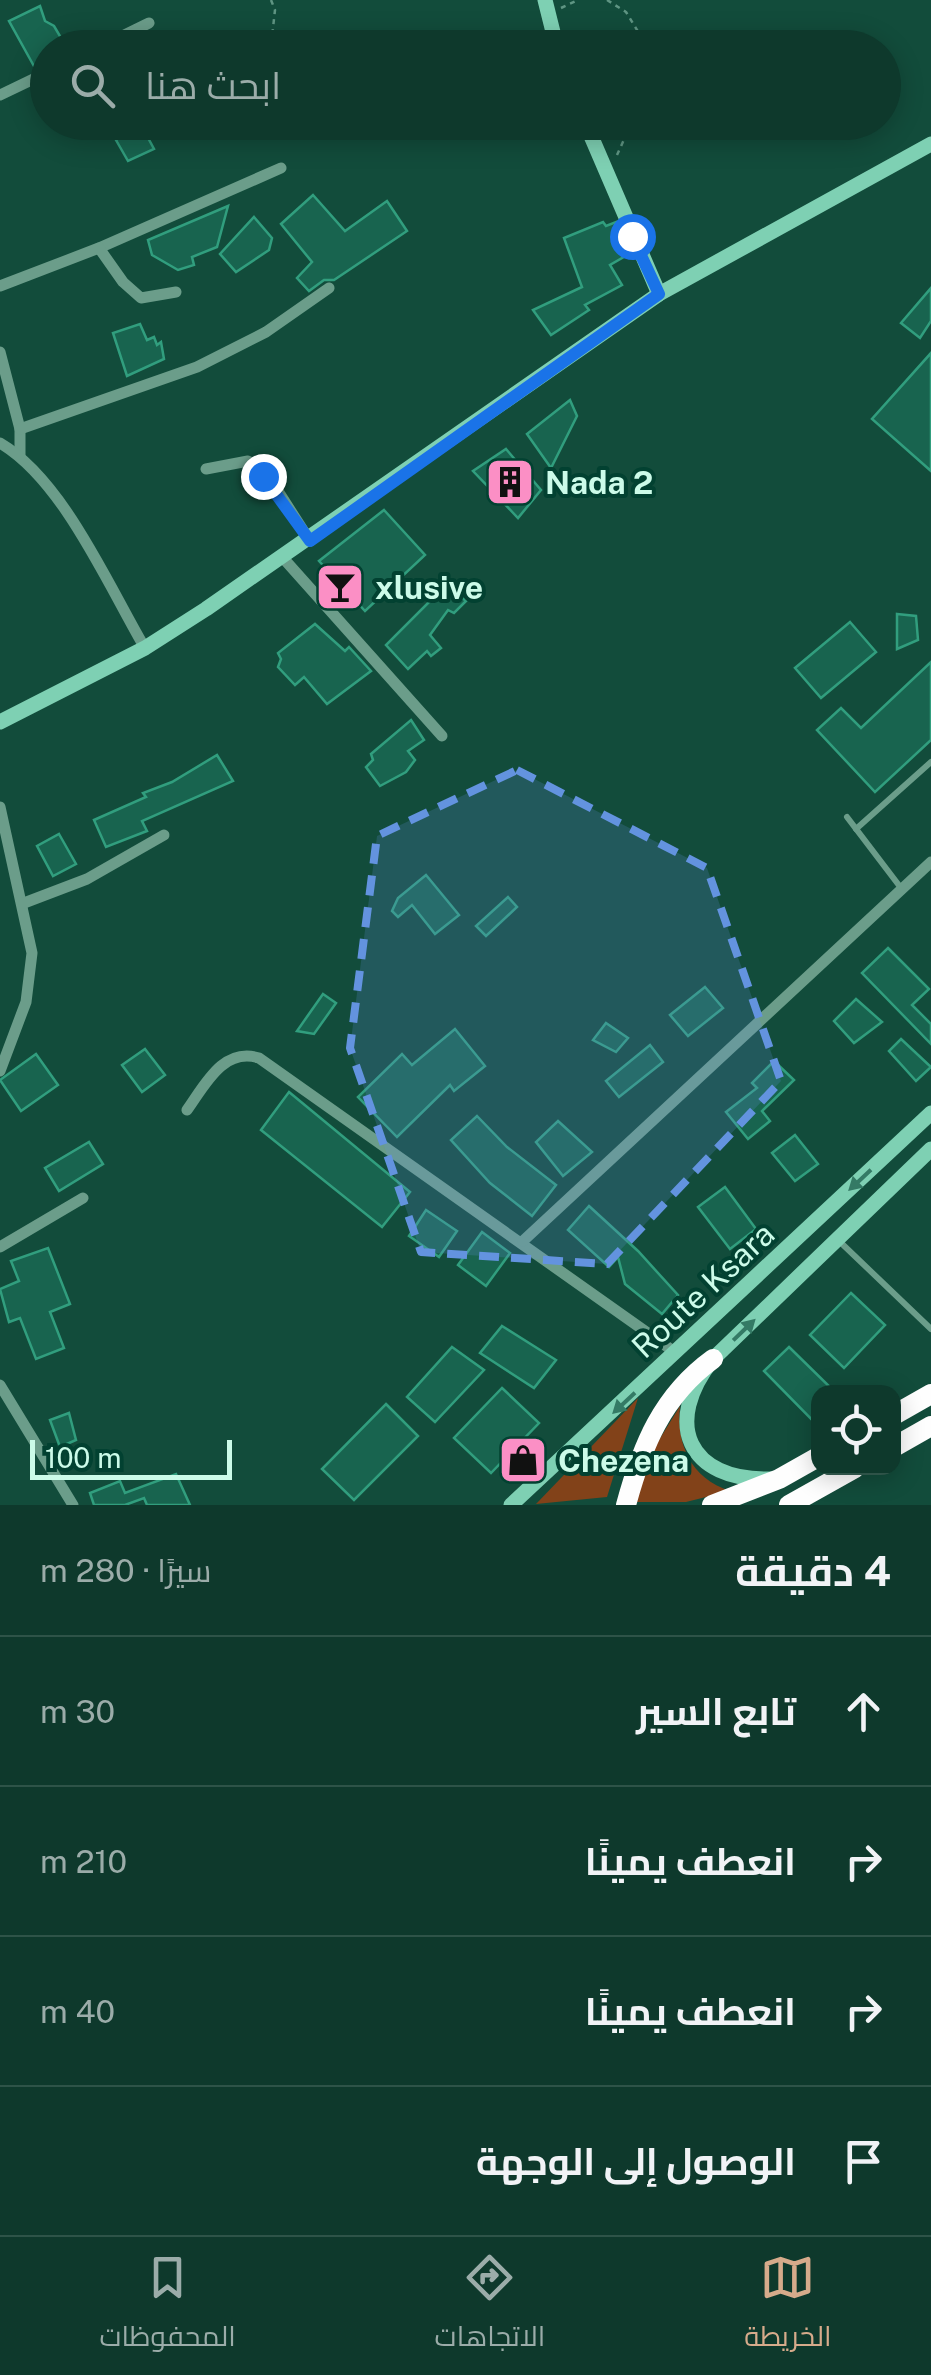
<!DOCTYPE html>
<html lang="ar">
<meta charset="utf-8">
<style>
:root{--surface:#0e392c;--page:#174034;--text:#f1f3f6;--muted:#9baca9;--line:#2e5348;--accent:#d6ab8b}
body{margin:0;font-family:"Public Sans",Cairo,sans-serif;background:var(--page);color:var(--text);direction:rtl}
.controls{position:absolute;right:30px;bottom:30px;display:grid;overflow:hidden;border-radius:20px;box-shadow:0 5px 25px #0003}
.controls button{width:90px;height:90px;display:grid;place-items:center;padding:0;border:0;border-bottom:2px solid var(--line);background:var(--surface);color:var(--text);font:50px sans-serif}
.scale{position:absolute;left:30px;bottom:25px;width:202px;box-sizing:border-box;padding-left:10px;border:5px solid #ccfbe9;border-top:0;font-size:28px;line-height:35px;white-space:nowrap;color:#ccfbe9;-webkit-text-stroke:8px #024131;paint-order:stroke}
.stop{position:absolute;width:30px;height:30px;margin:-22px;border:8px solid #1a73e8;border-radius:50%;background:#fff}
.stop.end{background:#1a73e8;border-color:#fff;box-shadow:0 2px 10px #0008}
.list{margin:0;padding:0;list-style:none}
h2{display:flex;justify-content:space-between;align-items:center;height:130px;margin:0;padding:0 40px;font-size:42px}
h2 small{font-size:32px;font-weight:400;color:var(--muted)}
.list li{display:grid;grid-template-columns:65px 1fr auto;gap:30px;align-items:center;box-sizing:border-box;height:150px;padding:0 40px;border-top:2px solid var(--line)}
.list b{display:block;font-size:38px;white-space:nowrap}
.list em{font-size:32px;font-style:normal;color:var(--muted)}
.icon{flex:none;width:55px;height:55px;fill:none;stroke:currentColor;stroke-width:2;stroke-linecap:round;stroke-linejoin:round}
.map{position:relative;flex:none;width:931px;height:1505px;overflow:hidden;direction:ltr}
.search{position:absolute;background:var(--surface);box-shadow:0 5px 25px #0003;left:30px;right:30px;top:30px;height:110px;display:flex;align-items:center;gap:25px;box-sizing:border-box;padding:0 35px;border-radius:55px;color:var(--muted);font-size:38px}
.sheet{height:730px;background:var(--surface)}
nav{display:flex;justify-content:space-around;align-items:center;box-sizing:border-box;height:140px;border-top:2px solid var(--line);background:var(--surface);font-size:28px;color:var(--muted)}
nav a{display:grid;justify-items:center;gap:5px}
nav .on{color:var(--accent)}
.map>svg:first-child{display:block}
.green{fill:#824219}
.building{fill:#18644f;stroke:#319e7e;stroke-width:2.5}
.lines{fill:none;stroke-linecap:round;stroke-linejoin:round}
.path{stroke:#5f9583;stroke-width:2.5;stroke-dasharray:5 5;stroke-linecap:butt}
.lane{stroke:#6b9d8a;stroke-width:6}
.street{stroke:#6b9d8a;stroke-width:11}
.secondary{stroke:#7ed0b3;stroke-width:15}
.highway{stroke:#fefefe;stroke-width:20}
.oneway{fill:#347a65}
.route{stroke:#1a73e8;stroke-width:12}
.marked{fill:#6393df;fill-opacity:0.2;stroke:#6393df;stroke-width:8;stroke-dasharray:20 12;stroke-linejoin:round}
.labels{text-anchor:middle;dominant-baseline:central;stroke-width:8;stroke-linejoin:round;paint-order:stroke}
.poi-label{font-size:32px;font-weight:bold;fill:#ccfbe9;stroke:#024131;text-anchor:start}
.street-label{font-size:32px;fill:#ccfbe9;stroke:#024131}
</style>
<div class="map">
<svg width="931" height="1505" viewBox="0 0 931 1505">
<rect width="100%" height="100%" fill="#124c3b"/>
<g class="green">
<polygon points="638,1398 607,1497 536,1504"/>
<path d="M 680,1406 C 676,1445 691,1478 730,1491 L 686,1502 L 636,1502 L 651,1453 Z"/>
</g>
<g class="building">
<polygon points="40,6 45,21 54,26 67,48 48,48 48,63 35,68 9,21"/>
<polygon points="134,131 147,136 154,149 128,161 116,140"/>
<polygon points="313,195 345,231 387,201 407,231 334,280 324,280 309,291 297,278 312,262 281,224"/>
<polygon points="228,206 217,247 192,257 194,265 178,270 152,255 148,240"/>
<polygon points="254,217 272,238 269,250 236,272 220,254"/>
<polygon points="603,222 606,226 616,222 616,238 622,237 629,254 610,265 622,285 585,305 589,310 551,335 533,310 582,287 564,238"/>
<polygon points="931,288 931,321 920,338 901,323"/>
<polygon points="140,324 147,340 154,337 157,345 161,342 164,359 127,376 113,333"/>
<polygon points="931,353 931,471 872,419"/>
<polygon points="570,400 577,416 551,468 527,434"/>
<polygon points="506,449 541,490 518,518 473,471"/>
<polygon points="384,510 425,555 365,611 319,561"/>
<polygon points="446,585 466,601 454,613 448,610 430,635 441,648 431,656 427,651 408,669 386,645"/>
<polygon points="897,614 916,616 918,640 897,649"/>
<polygon points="850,622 876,652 821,698 795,668"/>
<polygon points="315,624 345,651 349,647 371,671 327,704 304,677 295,685 278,667 281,659 278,653"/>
<polygon points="931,662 931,740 875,792 817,730 841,708 861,728"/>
<polygon points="411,720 424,740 408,751 415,760 406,772 380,786 366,767 373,760 371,754"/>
<polygon points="217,755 233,781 142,821 147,831 106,847 94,820 146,797 143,793 172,782"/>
<polygon points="59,834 76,864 53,876 37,846"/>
<polygon points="426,875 459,915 435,934 412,905 398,917 392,911 398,898"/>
<polygon points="508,897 517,907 486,936 476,926"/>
<polygon points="888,948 929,989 912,1005 931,1024 931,1044 862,973"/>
<polygon points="705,987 723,1008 688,1036 670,1015"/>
<polygon points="323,994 336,1003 314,1034 297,1031"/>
<polygon points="856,999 882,1022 854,1043 834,1021"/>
<polygon points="606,1023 628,1038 616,1052 593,1040"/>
<polygon points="455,1029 485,1066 454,1091 450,1085 397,1137 358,1097 402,1054 412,1065"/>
<polygon points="901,1039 931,1067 916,1081 889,1051"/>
<polygon points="650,1045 663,1062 619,1097 606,1081"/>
<polygon points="145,1049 165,1075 142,1092 122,1065"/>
<polygon points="36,1054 58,1085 21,1111 0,1080"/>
<polygon points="774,1061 794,1080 762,1111 770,1121 748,1139 726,1112 757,1088 752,1083"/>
<polygon points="289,1092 410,1192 382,1227 261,1130"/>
<polygon points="477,1116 507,1147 556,1185 532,1216 490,1183 451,1140"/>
<polygon points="558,1121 592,1152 563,1176 536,1142"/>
<polygon points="795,1135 818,1164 795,1181 772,1153"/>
<polygon points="89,1142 103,1164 59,1191 45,1168"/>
<polygon points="725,1187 756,1229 730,1249 698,1207"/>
<polygon points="589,1206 638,1251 678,1295 662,1314 625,1284 618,1257 609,1267 568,1230"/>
<polygon points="426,1210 457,1231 439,1257 409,1236"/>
<polygon points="482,1232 510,1253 486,1286 458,1265"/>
<polygon points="48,1248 70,1304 50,1312 64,1348 36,1359 20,1318 9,1322 0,1289 19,1281 11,1261"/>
<polygon points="851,1293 885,1325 844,1368 810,1335"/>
<polygon points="502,1326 556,1360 534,1388 480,1353"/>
<polygon points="452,1347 484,1370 435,1422 407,1397"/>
<polygon points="789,1347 835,1392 818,1392 818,1426 764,1371"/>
<polygon points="502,1388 539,1423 491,1473 454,1438"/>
<polygon points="386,1404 418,1436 354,1500 322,1469"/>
<polygon points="69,1413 76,1440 60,1447 50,1420"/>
<polygon points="176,1474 190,1505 147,1505 144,1498 125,1505 94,1505 90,1493 120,1481 125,1493"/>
</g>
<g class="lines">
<g class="path">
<polyline points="271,0 275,10 271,46"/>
<polyline points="607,0 626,12 648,48"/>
<polyline points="561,8 578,0"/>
<polyline points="617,155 632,122"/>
</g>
<g class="lane">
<polyline points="847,817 901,888"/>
<polyline points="856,829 931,762"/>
<polyline points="838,1240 931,1329"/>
</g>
<g class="street">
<polyline points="98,48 149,23"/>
<polyline points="0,95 48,72"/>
<polyline points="99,248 281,168"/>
<polyline points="0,286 99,248 123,282 141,298 176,292"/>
<polyline points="0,352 20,429 20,455"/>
<polyline points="20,429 197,367 266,332 329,288"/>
<path d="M 0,443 C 63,480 108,585 145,648"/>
<polyline points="206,469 248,461 278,491 310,541"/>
<polyline points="284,559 442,736"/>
<polyline points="0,807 32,953 26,1002 0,1071"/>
<polyline points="24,903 87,879 164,835"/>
<path d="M 187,1110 C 205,1085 223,1047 259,1058 L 676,1353"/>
<polyline points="523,1241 931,862"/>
<polyline points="0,1247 83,1198"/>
<polyline points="0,1385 73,1505"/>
</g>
<g class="secondary">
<polyline points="545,0 557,48"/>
<polyline points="585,122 659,294"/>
<polyline points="0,722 145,648 206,609 659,294 931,144"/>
<path d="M 770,1479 C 688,1481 662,1423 713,1359 L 931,1149"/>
<polyline points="511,1505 931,1113"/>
</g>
<g class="highway">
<polyline points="894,1415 931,1394"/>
<polyline points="894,1447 931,1426"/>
<path d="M 626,1505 C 642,1446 662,1396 713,1359"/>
<polyline points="712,1505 779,1479 818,1457"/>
<polyline points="789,1505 855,1468"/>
</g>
</g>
<defs><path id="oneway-solid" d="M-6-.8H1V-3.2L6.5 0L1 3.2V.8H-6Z" transform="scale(2.5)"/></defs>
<g class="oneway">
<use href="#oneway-solid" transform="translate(860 1180) rotate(137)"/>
<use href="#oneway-solid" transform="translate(744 1330) rotate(-44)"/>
<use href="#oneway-solid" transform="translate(624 1403) rotate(137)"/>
</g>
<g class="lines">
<polyline class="route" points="263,476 310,541 659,294 632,236"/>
</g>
<path class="marked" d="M 517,770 L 707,868 L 781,1081 L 607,1264 L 421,1252 L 350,1048 L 377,836 Z"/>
<defs>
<g id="building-square" transform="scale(2.5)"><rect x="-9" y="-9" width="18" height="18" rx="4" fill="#fb8fc5" stroke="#024131"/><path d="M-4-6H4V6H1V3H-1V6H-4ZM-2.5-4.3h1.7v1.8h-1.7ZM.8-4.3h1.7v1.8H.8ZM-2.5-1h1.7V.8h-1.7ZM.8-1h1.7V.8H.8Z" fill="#111"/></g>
<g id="bar-square" transform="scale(2.5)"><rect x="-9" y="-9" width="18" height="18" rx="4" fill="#fb8fc5" stroke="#024131"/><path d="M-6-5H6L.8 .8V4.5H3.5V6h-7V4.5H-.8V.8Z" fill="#111"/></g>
<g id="shop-square" transform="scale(2.5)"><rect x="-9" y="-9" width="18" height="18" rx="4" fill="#fb8fc5" stroke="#024131"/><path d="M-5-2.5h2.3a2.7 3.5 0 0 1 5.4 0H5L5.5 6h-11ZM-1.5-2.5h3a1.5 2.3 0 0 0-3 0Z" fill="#111"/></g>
</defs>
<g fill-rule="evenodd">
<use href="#building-square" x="510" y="482"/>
<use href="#bar-square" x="340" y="587"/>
<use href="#shop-square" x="523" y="1460"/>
</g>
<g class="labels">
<g class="poi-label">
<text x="545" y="482">Nada 2</text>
<text x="375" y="587">xlusive</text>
<text x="558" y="1460">Chezena</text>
</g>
<g class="street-label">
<text transform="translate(703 1290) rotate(-43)">Route Ksara</text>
</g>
</g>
</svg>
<div class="controls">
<button><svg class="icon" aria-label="locate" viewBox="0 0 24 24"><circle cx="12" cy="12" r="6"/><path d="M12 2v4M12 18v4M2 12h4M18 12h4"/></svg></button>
</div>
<div class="scale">100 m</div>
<div class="stop" style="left:632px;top:236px"></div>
<div class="stop end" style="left:263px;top:476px"></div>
<div class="search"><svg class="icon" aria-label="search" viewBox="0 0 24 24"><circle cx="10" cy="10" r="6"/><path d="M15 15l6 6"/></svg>ابحث هنا</div>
</div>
<section class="sheet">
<h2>4 دقيقة<small>سيرًا · 280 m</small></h2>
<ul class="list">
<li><svg class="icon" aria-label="ahead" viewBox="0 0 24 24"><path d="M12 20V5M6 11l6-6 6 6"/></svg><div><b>تابع السير</b></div><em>30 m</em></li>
<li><svg class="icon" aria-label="right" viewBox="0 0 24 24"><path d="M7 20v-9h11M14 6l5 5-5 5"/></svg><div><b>انعطف يمينًا</b></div><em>210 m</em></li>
<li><svg class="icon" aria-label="right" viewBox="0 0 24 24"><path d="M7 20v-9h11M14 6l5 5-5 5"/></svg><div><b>انعطف يمينًا</b></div><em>40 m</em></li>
<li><svg class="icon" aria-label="arrive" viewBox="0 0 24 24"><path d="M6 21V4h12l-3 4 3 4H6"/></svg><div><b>الوصول إلى الوجهة</b></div></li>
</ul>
</section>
<nav>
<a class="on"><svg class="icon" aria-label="map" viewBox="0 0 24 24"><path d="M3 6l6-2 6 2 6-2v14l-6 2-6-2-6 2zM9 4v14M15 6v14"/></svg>الخريطة</a>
<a><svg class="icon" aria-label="directions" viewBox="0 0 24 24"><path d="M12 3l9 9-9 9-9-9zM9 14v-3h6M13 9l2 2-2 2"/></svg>الاتجاهات</a>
<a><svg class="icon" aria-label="saved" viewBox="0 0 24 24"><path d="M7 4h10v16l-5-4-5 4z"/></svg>المحفوظات</a>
</nav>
